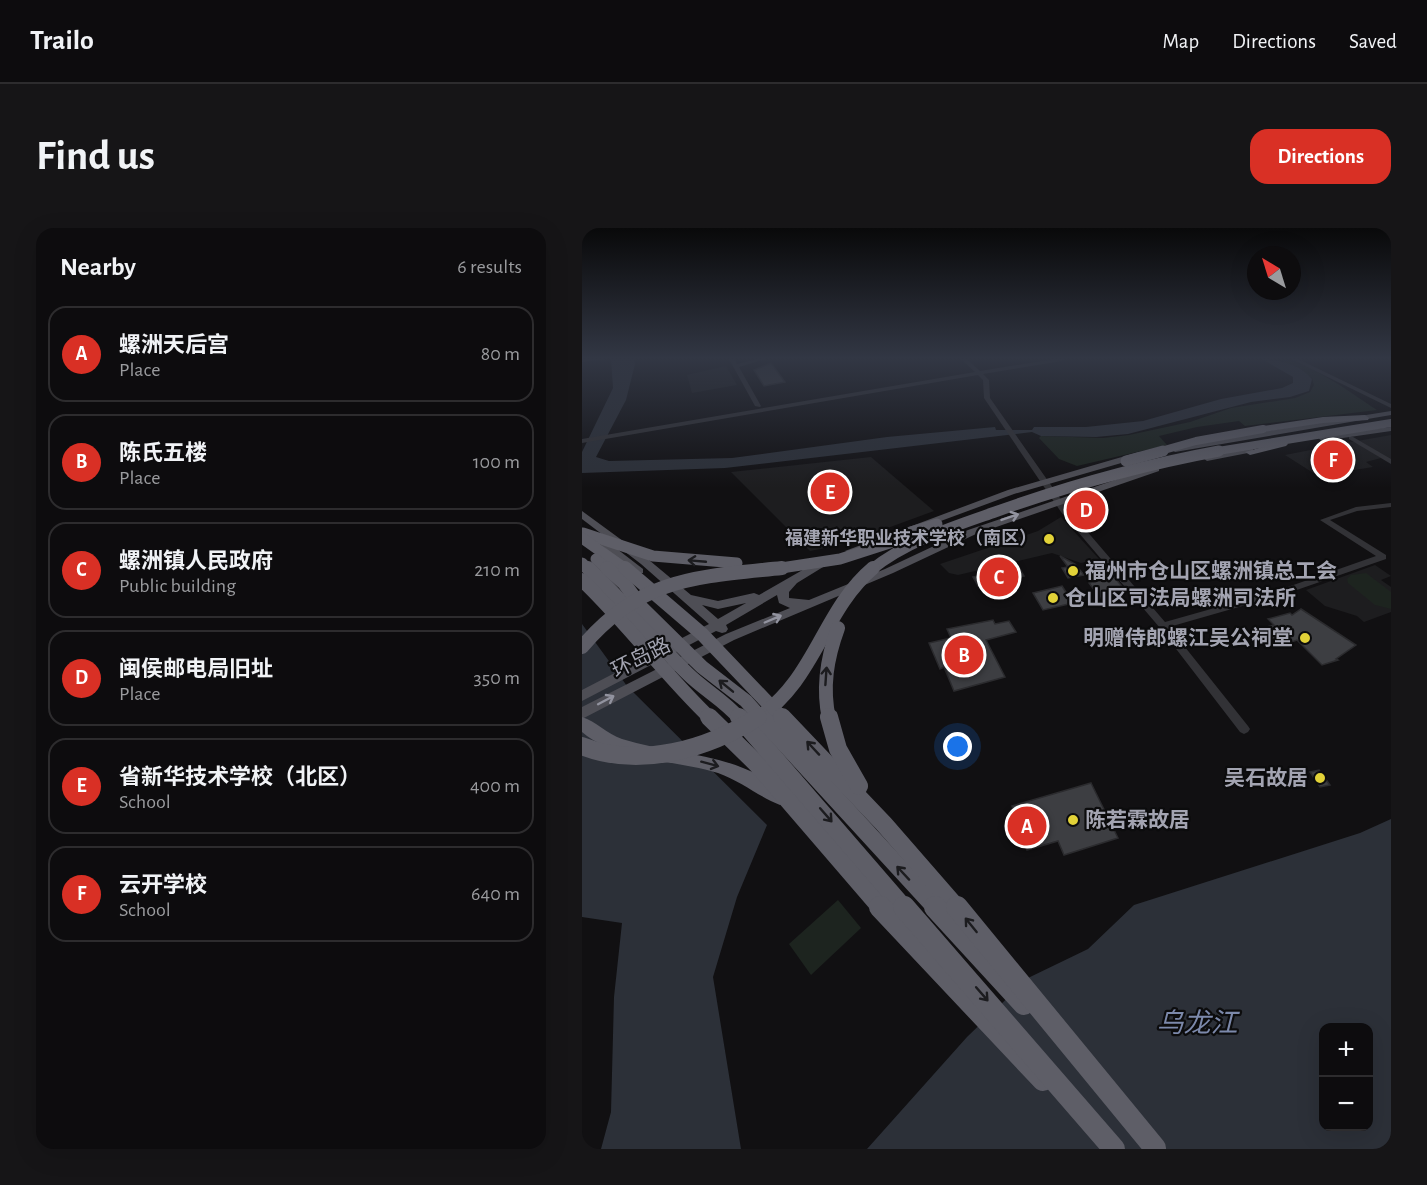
<!DOCTYPE html>
<meta charset="utf-8">
<style>
:root{--surface:#0d0c0e;--page:#161517;--text:#f1f3f6;--muted:#9a9b9e;--line:#2d2c2e;--accent:#d93025}
body{margin:0;font-family:"Alegreya Sans","Noto Sans SC",sans-serif;background:var(--page);color:var(--text)}
.controls{position:absolute;right:18px;bottom:18px;display:grid;overflow:hidden;border-radius:12px;box-shadow:0 6px 24px #0002}
.controls button{width:54px;height:54px;display:grid;place-items:center;padding:0;border:0;border-bottom:2px solid var(--line);background:var(--surface);color:var(--text);font:30px sans-serif}
.compass{position:absolute;left:665px;top:18px;width:54px;height:54px;border-radius:50%;background:var(--surface);box-shadow:0 6px 24px #0002;rotate:322deg}
.you{position:absolute;left:376px;top:519px;width:21px;height:21px;margin:-15px;border:4px solid #fff;border-radius:50%;background:#1a73e8;box-shadow:0 0 0 9px #1a73e833}
.badge{display:grid;place-items:center;width:39px;height:39px;border-radius:50%;background:var(--accent);color:#fff;font-size:20px;font-weight:700}
.pin{position:absolute;translate:-50% -50%;border:3px solid #fff;box-shadow:0 2px 6px #0006}
.list{margin:0;padding:0;list-style:none}
h2{display:flex;justify-content:space-between;align-items:center;height:78px;margin:0;padding:0 24px;font-size:26px}
h2 small{font-size:20px;font-weight:400;color:var(--muted)}
.list li{display:grid;grid-template-columns:39px 1fr auto;gap:18px;align-items:center;box-sizing:border-box;height:96px;margin:0 12px 12px;padding:0 12px;border:2px solid var(--line);border-radius:18px}
.list b{display:block;font-size:22px;white-space:nowrap}
.list p{margin:0;font-size:20px;white-space:nowrap;color:var(--muted)}
.list em{font-size:20px;font-style:normal;color:var(--muted)}
.map{position:relative;flex:none;width:809px;height:921px;overflow:hidden;border-radius:18px}
header{display:flex;align-items:center;gap:36px;box-sizing:border-box;height:84px;padding:0 30px;background:var(--surface);border-bottom:2px solid var(--line)}
header strong{font-size:28px}
nav{display:flex;gap:33px;margin-inline-start:auto;font-size:21px}
.intro{display:flex;align-items:center;justify-content:space-between;box-sizing:border-box;height:144px;padding:0 36px}
h1{margin:0;font-size:42px}
.button{padding:15px 27px;border-radius:18px;background:var(--accent);color:#fff;font-size:21px;font-weight:700}
main{display:flex;gap:36px;padding:0 36px}
aside{flex:1;background:var(--surface);border-radius:18px;box-shadow:0 6px 24px #0002}
.map>svg:first-child{display:block}
.built{fill:#1d1d1f}
.green{fill:#1d241f}
.water{fill:#2c3038;fill-rule:evenodd}
.building{fill:#3d3e42;stroke:#2b2b2e;stroke-width:1.5}
.lines{fill:none;stroke-linecap:round;stroke-linejoin:round}
.minor{fill:#323236;fill-rule:evenodd}
.major{fill:#4e4e55;fill-rule:evenodd}
.highway{fill:#5e5e67;fill-rule:evenodd}
.highway-bridge-far4{stroke:#5e5e67;stroke-width:8}
.highway-bridge-far3{stroke:#5e5e67;stroke-width:11}
.highway-bridge-far2{stroke:#5e5e67;stroke-width:14}
.highway-bridge-far1{stroke:#5e5e67;stroke-width:18}
.highway-bridge{stroke:#5e5e67;stroke-width:22}
.oneway{stroke:#92939f}
.oneway2{stroke:#1c1c1f}
.poi-dot{fill:#e2d238;stroke:#0c0c0d;stroke-width:2}
.labels{text-anchor:middle;dominant-baseline:central;stroke-width:4.5;stroke-linejoin:round;paint-order:stroke}
.far-poi-label{font-size:18px;font-weight:bold;fill:#a3a4b1;stroke:#0c0c0d;text-anchor:end}
.poi-label{font-size:21px;font-weight:bold;fill:#a3a4b1;stroke:#0c0c0d;text-anchor:start}
.street-label{font-size:21px;fill:#a3a4b1;stroke:#0c0c0d}
.near-water-label{font-size:27px;font-style:italic;fill:#7c89ab;stroke:#0c0c0d}
</style>
<header>
<strong>Trailo</strong>
<nav><a>Map</a><a>Directions</a><a>Saved</a></nav>
</header>
<div class="intro"><h1>Find us</h1><a class="button">Directions</a></div>
<main>
<aside>
<h2>Nearby<small>6 results</small></h2>
<ul class="list">
<li><span class="badge">A</span><div><b>螺洲天后宫</b><p>Place</p></div><em>80 m</em></li>
<li><span class="badge">B</span><div><b>陈氏五楼</b><p>Place</p></div><em>100 m</em></li>
<li><span class="badge">C</span><div><b>螺洲镇人民政府</b><p>Public building</p></div><em>210 m</em></li>
<li><span class="badge">D</span><div><b>闽侯邮电局旧址</b><p>Place</p></div><em>350 m</em></li>
<li><span class="badge">E</span><div><b>省新华技术学校（北区）</b><p>School</p></div><em>400 m</em></li>
<li><span class="badge">F</span><div><b>云开学校</b><p>School</p></div><em>640 m</em></li>
</ul>
</aside>
<div class="map">
<svg width="809" height="921" viewBox="0 0 809 921">
<rect width="100%" height="100%" fill="#111012"/>
<g class="built">
<polygon points="144,138 155,157 110,165 105,147"/>
<polygon points="809,207 809,233 775,213"/>
<polygon points="774,213 799,230 784,234 791,239 736,248 703,227"/>
<polygon points="289,229 352,283 262,316 228,323 149,244"/>
<polygon points="479,289 517,331 499,335 470,325 376,347 367,345 358,336 456,303"/>
<polygon points="793,337 809,348 799,352 809,359 809,384 782,394 775,388 743,378 724,362"/>
</g>
<g class="green">
<path d="M 697,131 C 724,131 772,167 795,182 L 663,198 L 657,193 L 615,199 L 577,208 L 585,217 L 495,238 L 477,231 L 457,210 L 459,208 L 521,210 L 547,207 L 608,194 L 649,180 L 713,170 L 728,164 L 732,157 L 730,150 Z"/>
<polygon points="757,220 778,234 749,238 729,225"/>
<polygon points="784,345 809,364 809,381 793,377 766,355 765,351 769,347"/>
<polygon points="256,672 279,700 229,747 207,716"/>
</g>
<g class="water">
<path d="M 29,131 L 52,131 L 53,136 L 44,172 L 14,229 L 27,233 L 150,230 L 305,209 L 413,199 L 414,202 L 450,202 L 452,199 L 504,199 L 561,193 L 639,171 L 700,160 L 711,155 L 711,149 L 680,131 C 697,131 719,137 730,151 L 727,163 L 708,169 L 669,174 L 546,206 L 514,209 L 459,208 L 450,204 L 143,240 L 0,245 L 0,224 L 31,160 Z"/>
<polygon points="0,396 45,458 185,597 155,669 131,749 159,921 19,921 29,884 32,769 40,695 0,689"/>
<path d="M 809,591 L 809,921 L 285,921 L 385,809 L 446,750 L 506,721 L 552,677 L 778,605 ZM 742,800 L 786,800 L 786,898 L 742,898 Z"/>
</g>
<g class="building">
<polygon points="189,135 203,154 182,158 172,142"/>
<polygon points="478,328 493,336 502,347 486,350 480,340 486,339"/>
<polygon points="437,339 442,348 396,358 391,349"/>
<polygon points="532,349 544,363 518,370 507,355"/>
<polygon points="480,358 491,375 461,382 451,365"/>
<polygon points="719,381 774,417 754,431 756,432 740,437 715,412 698,418 681,400 692,397 686,391 708,385 710,387"/>
<polygon points="411,392 413,396 427,393 434,404 404,412 423,449 372,463 362,439 358,441 347,415 369,410 365,401"/>
<polygon points="737,542 748,557 738,559 728,544"/>
<polygon points="509,555 536,610 482,627 476,613 445,622 430,578"/>
</g>
<g class="lines">
<g class="minor">
<polygon points="0,131 24,131 0,134"/>
<polygon points="147,131 153,131 155,136 175,131 184,131 157,139 179,178 178,179 173,178"/>
<polygon points="379,131 385,131 398,143 472,131 483,131 480,133 401,146 407,152 408,170 485,280 583,394 700,361 794,328 738,292 774,279 809,275 809,279 775,283 748,292 804,327 804,331 706,365 587,399 666,498 668,501 666,504 662,506 658,504 578,400 479,284 402,170 401,152 396,147 0,215 0,211 393,144"/>
<polygon points="709,131 716,131 809,176 809,180"/>
<polygon points="767,209 771,209 809,231 809,236 767,211"/>
</g>
<g class="major">
<polygon points="809,183 809,187 593,224 589,221 593,218"/>
<polygon points="809,199 809,203 740,213 736,210 740,207"/>
<polygon points="668,219 671,220 671,224 625,233 621,230"/>
<polygon points="557,224 560,225 560,229 432,266 272,325 268,326 263,323 426,262"/>
<path d="M 574,238 L 577,239 L 577,243 L 394,306 L 311,345 L 152,412 L 0,491 L 0,479 L 144,406 L 208,380 L 197,375 L 195,367 L 144,397 L 146,401 L 144,404 L 140,405 L 134,403 L 0,473 L 0,462 L 127,396 L 59,336 L 0,291 L 0,283 L 67,332 L 109,367 L 136,373 L 172,365 L 177,367 L 238,332 L 246,332 L 246,336 L 215,355 L 207,364 L 207,370 L 227,372 L 303,341 L 386,302 ZM 164,375 L 136,391 L 120,377 L 136,381 Z"/>
<polygon points="17,307 61,341 61,345 53,345 13,312 13,308"/>
</g>
<g class="highway">
<polygon points="783,187 787,190 786,192 741,195 681,204 676,201 681,198 741,189"/>
<polygon points="701,213 706,216 704,218 668,227 663,224"/>
<path d="M 0,489 C 14,493 25,506 40,511 C 91,527 136,523 186,552 C 194,556 203,561 207,569 L 204,574 L 198,577 C 177,569 159,553 136,545 C 92,531 37,535 0,504 Z"/>
</g>
<g class="highway-bridge-far4">
<polyline points="575,224 614,213 681,201"/>
<polyline points="630,224 809,195"/>
</g>
<g class="highway-bridge-far3">
<polyline points="544,233 581,223"/>
<polyline points="1,305 71,328 155,335"/>
<polyline points="0,310 45,342"/>
<polyline points="309,310 355,296"/>
<polyline points="14,331 26,342"/>
<polyline points="0,335 7,342"/>
<polyline points="186,342 258,331 320,311"/>
<path d="M 289,342 C 325,313 370,299 413,284 C 486,258 561,237 637,223"/>
</g>
<g class="highway-bridge-far2">
<path d="M 6,340 C 42,372 70,411 105,445 C 122,462 143,473 158,491"/>
<polyline points="25,340 42,355 60,380 120,439 164,473 180,491"/>
<polyline points="43,340 120,406 201,491"/>
<path d="M 0,352 C 46,396 83,447 129,491"/>
<path d="M 0,419 C 59,349 115,349 200,340"/>
<path d="M 174,491 C 234,452 240,383 291,340"/>
<path d="M 247,491 C 240,459 245,430 256,400"/>
</g>
<g class="highway-bridge-far1">
<polyline points="127,489 175,536 300,681"/>
<polyline points="157,489 323,681"/>
<polyline points="179,489 355,681"/>
<polyline points="200,489 302,596 376,681"/>
<polyline points="247,489 256,521 277,558"/>
<path d="M 0,518 C 58,541 126,521 176,489"/>
</g>
<g class="highway-bridge">
<polyline points="298,679 461,852"/>
<polyline points="322,679 532,921"/>
<polyline points="353,679 442,776"/>
<polyline points="375,679 573,920"/>
</g>
</g>
<defs><path id="oneway-shaft" d="M-6 0H5M1.5-3L5.5 0L1.5 3" fill="none" stroke-width="1.6" stroke-linecap="round" stroke-linejoin="round" transform="scale(1.5)"/></defs>
<g class="oneway">
<use href="#oneway-shaft" transform="translate(428 289) rotate(-19)"/>
<use href="#oneway-shaft" transform="translate(191 391) rotate(-23)"/>
<use href="#oneway-shaft" transform="translate(24 472) rotate(-28)"/>
</g>
<g class="oneway2">
<use href="#oneway-shaft" transform="translate(115 333) rotate(-175)"/>
<use href="#oneway-shaft" transform="translate(244 448) rotate(-86)"/>
<use href="#oneway-shaft" transform="translate(144 458) rotate(-141)"/>
<use href="#oneway-shaft" transform="translate(231 520) rotate(-133)"/>
<use href="#oneway-shaft" transform="translate(128 536) rotate(15)"/>
<use href="#oneway-shaft" transform="translate(244 587) rotate(49)"/>
<use href="#oneway-shaft" transform="translate(321 645) rotate(-133)"/>
<use href="#oneway-shaft" transform="translate(389 697) rotate(-129)"/>
<use href="#oneway-shaft" transform="translate(400 766) rotate(49)"/>
</g>
<linearGradient id="sky" x2="0" y2="1"><stop stop-color="#09090a"/><stop offset="0.5" stop-color="#323744"/><stop offset="1" stop-color="#323744" stop-opacity="0"/></linearGradient>
<rect width="809" height="260" fill="url(#sky)"/>
<g class="poi-dot">
<circle cx="467" cy="311" r="6"/>
<circle cx="491" cy="343" r="6"/>
<circle cx="471" cy="370" r="6"/>
<circle cx="723" cy="410" r="6"/>
<circle cx="738" cy="550" r="6"/>
<circle cx="491" cy="592" r="6"/>
</g>
<g class="labels">
<g class="far-poi-label">
<text x="455" y="311">福建新华职业技术学校（南区）</text>
</g>
<g class="poi-label">
<text x="503" y="343">福州市仓山区螺洲镇总工会</text>
<text x="483" y="370">仓山区司法局螺洲司法所</text>
<text x="711" y="410" text-anchor="end">明赠侍郎螺江吴公祠堂</text>
<text x="726" y="550" text-anchor="end">吴石故居</text>
<text x="503" y="592">陈若霖故居</text>
</g>
<g class="street-label">
<text transform="translate(59 430) rotate(-27)">环岛路</text>
</g>
<g class="near-water-label">
<text x="615" y="795">乌龙江</text>
</g>
</g>
</svg>
<div class="controls">
<button>+</button>
<button>−</button>
</div>
<svg class="compass" viewBox="-18 -18 36 36"><path d="M0-13l5 13h-10z" fill="#e53935"/><path d="M0 13l5-13h-10z" fill="#9a9b9e"/></svg>
<div class="you"></div>
<div class="pin badge" style="left:445px;top:598px">A</div>
<div class="pin badge" style="left:382px;top:427px">B</div>
<div class="pin badge" style="left:417px;top:349px">C</div>
<div class="pin badge" style="left:504px;top:282px">D</div>
<div class="pin badge" style="left:248px;top:264px">E</div>
<div class="pin badge" style="left:751px;top:232px">F</div>
</div>
</main>
